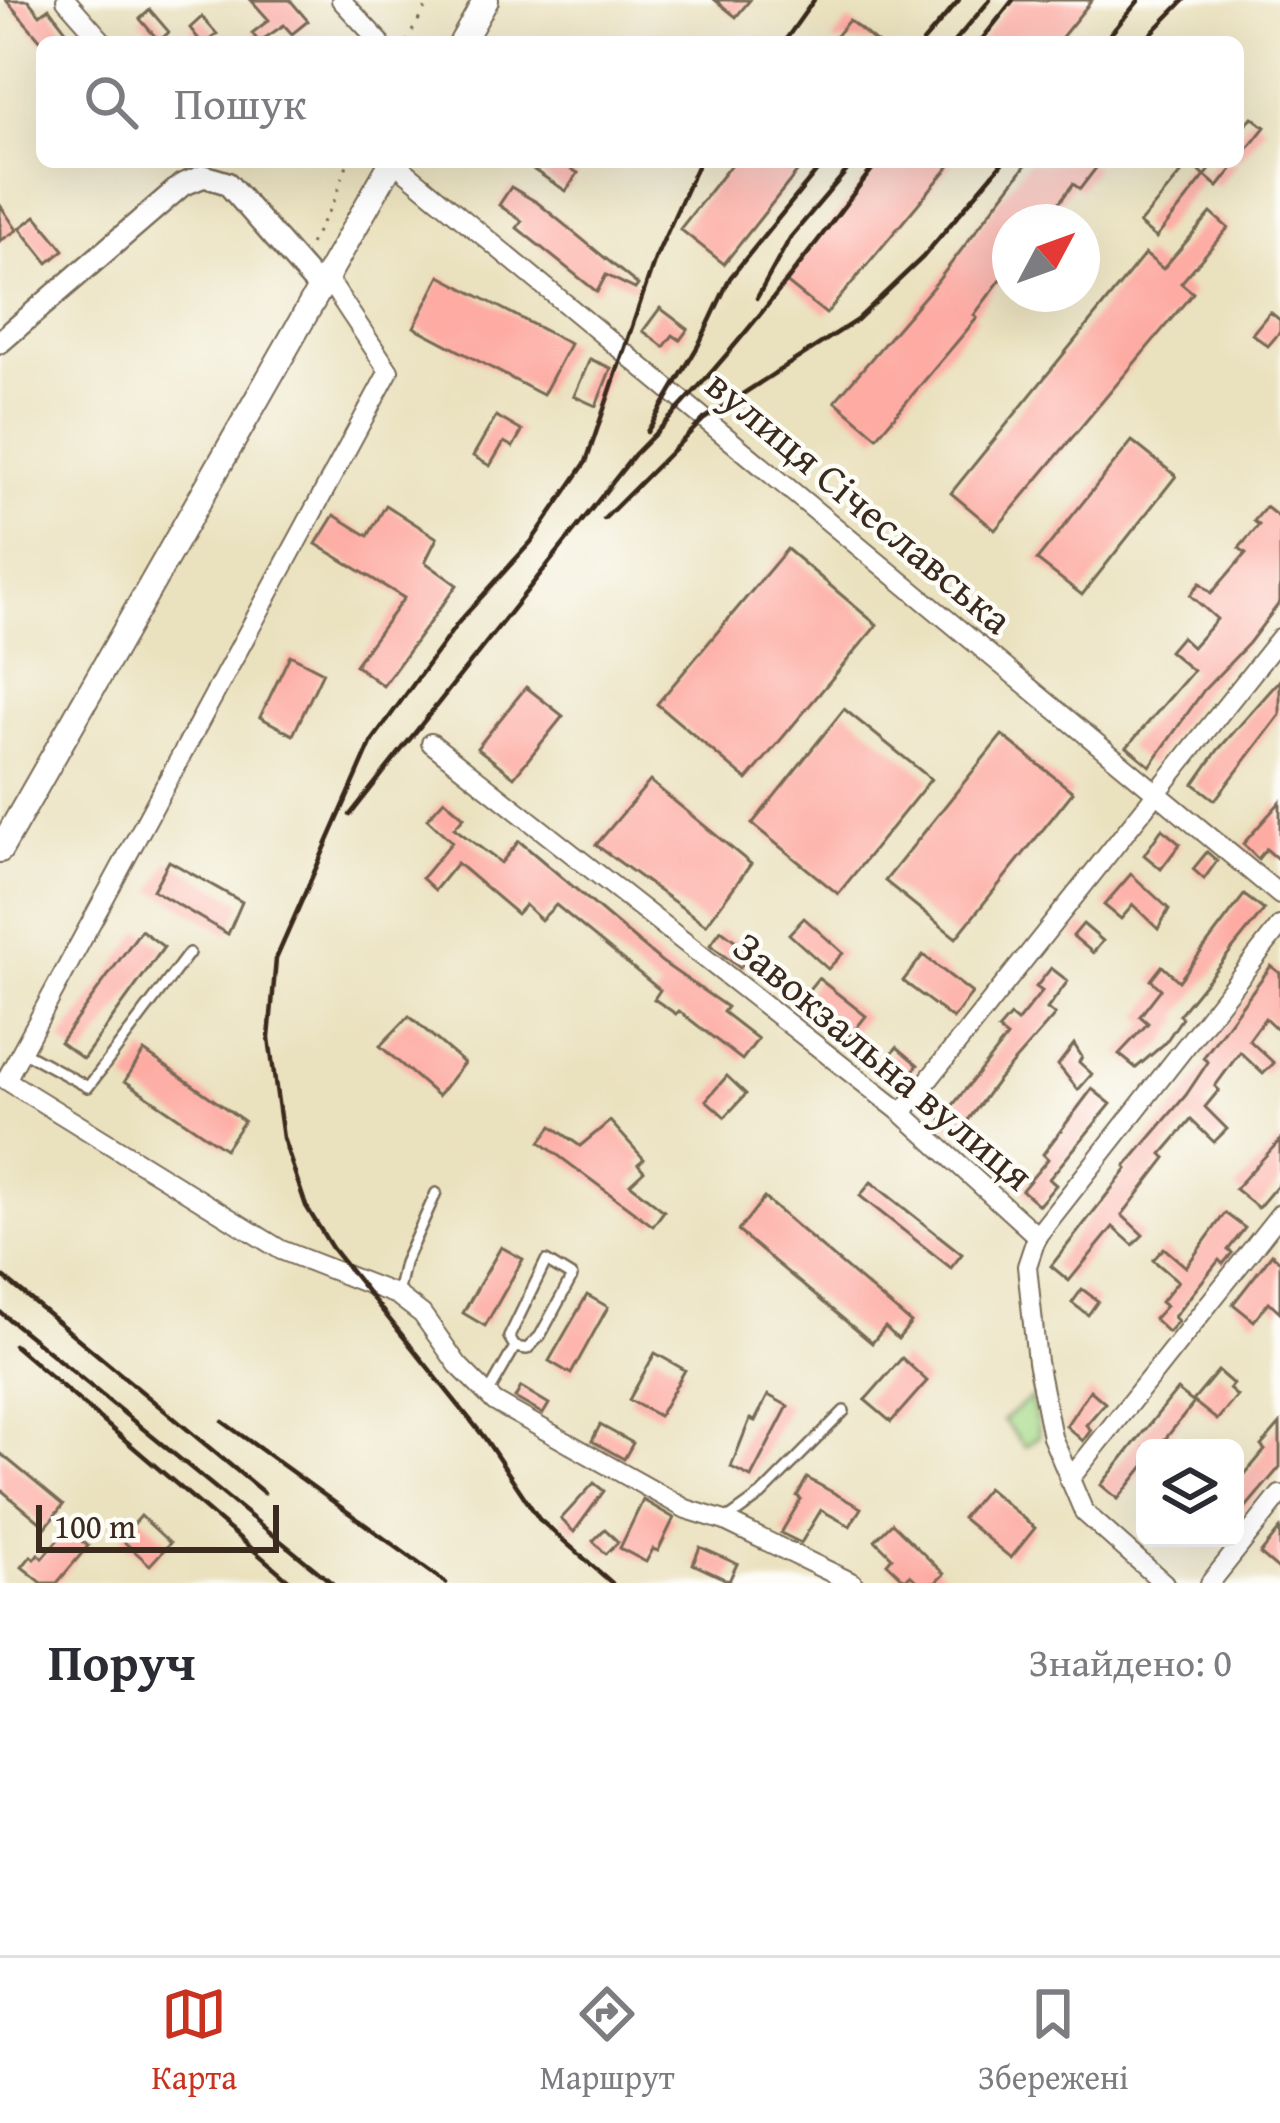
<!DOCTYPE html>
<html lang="uk">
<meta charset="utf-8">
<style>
:root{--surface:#fff;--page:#f7f7f7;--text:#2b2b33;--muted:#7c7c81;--line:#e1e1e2;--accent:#c8321e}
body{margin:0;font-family:"Gentium Book Plus",serif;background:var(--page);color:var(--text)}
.controls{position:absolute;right:36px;bottom:36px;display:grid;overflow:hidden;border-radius:18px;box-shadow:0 12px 48px #0002}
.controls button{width:108px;height:108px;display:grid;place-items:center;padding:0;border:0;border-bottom:3px solid var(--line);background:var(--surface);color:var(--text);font:60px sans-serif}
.compass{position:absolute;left:992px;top:204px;width:108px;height:108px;border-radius:50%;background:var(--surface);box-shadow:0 12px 48px #0002;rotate:49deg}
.scale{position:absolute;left:36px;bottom:30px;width:243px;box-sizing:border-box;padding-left:12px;border:6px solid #3b2a1e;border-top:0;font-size:33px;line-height:42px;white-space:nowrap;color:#3b2a1e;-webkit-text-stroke:9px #fdfcf7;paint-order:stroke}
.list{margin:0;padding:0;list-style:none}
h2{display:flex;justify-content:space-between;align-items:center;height:156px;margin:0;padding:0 48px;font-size:51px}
h2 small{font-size:39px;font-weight:400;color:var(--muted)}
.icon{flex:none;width:66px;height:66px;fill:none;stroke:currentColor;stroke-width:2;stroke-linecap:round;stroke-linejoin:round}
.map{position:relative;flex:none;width:1280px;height:1583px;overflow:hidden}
.search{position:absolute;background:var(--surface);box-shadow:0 12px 48px #0002;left:36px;right:36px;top:36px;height:132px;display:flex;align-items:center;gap:30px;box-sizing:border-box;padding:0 42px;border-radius:18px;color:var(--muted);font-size:45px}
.sheet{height:372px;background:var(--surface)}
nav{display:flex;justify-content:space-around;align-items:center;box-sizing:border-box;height:168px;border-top:3px solid var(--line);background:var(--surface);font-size:33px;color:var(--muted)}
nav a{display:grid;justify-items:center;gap:6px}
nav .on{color:var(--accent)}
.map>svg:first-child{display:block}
</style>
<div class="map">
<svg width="1280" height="1583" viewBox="0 0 1280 1583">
<rect width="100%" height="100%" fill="#fdfcf7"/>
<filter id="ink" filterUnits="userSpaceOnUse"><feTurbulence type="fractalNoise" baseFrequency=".00833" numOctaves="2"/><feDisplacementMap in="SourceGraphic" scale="24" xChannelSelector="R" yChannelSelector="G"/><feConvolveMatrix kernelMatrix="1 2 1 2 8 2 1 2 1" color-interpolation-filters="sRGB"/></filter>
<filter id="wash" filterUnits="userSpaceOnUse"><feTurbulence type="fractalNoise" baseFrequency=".004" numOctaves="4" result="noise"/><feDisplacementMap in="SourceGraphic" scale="48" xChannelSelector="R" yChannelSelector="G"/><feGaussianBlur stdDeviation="2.7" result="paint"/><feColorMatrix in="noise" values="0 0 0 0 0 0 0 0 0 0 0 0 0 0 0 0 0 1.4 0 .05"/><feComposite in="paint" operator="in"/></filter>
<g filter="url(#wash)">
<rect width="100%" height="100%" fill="#eae1be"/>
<polygon fill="#a7dc8c" stroke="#718355" stroke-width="3" points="1031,1398 1039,1436 1025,1447 1003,1420"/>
<g id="blocks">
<g fill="#fdaba3">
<polygon points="6,0 28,0 40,15 49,8 75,42 42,42"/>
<polygon points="251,0 290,0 308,21 292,34 284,25 259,42 252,33 269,20"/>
<polygon points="715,0 750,0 736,17"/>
<polygon points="1013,0 1092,0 1058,42 980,42"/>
<polygon points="150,10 169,32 159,41 140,19"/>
<polygon points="202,17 217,34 207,42 201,42 190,28"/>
<polygon points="849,20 876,42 831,42"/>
<polygon points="1252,117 1265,127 1238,161 1238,134"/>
<polygon points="540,162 573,162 569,168 578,173 566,191 534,170"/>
<polygon points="733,162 805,162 724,264 680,229"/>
<polygon points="879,162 953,162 826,314 785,281"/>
<polygon points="1028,162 1089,162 1096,168 1080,189 1073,184 1045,222 1010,222 1010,267 974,315 977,318 877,437 835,401 937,282"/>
<polygon points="1216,162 1238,162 1218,187 1205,176"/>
<polygon points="1190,163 1205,176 1156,238 1139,224"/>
<polygon points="511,187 538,203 638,285 635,289 606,275 597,292 517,228 522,221 499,205"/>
<polygon points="0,205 17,230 0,241"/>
<polygon points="1211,213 1228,228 1181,283 1193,293 995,530 951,493 1145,254 1163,269"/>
<polygon points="36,216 64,250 48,263 20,228"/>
<polygon points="440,276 570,344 543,395 414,327"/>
<polygon points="660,308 688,329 680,340 673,335 664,347 643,331"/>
<polygon points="1270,312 1280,320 1280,332 1268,346 1252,334"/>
<polygon points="590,359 611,368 596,406 574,396"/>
<polygon points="496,416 522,431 513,447 504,442 490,466 473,456"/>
<polygon points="1132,441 1176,476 1082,595 1037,560"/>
<polygon points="386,505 437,538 425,562 457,585 383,686 355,665 404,598 316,544 334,515 368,536"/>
<polygon points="1266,507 1280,518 1280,602 1249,643 1204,690 1150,766 1127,747 1193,671 1169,651 1181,637 1192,647 1217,619 1190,595 1200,583 1211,593 1216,588 1246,553 1239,548 1259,525 1254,521"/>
<polygon points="787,549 877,625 747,780 657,704"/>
<polygon points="290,655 323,672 293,735 260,717"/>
<polygon points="1280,680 1280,715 1215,800 1194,784 1218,750"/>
<polygon points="526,687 563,716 514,777 477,748"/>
<polygon points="844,709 931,779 838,894 752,824"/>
<polygon points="1002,735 1073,792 956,938 885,881"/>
<polygon points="650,781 751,864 706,925 596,845"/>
<polygon points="444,800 464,817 454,828 501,863 519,841 662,962 727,1007 723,1012 758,1039 742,1060 679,1011 676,1014 654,999 660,990 556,905 541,920 525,905 517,914 457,863 435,890 422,878 452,842 427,819"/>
<polygon points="1280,802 1280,861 1266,849 1258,859 1243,844"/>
<polygon points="1162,829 1180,844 1161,869 1144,855"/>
<polygon points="1207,852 1217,861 1204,879 1193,869"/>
<polygon points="169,861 242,902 228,934 153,890"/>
<polygon points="1131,874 1169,909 1158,929 1133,905 1121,919 1104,905"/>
<polygon points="1244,895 1264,910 1179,1015 1182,1018 1165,1043 1136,1068 1119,1054 1148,1023 1140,1016 1161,989 1151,980 1162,966 1179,981"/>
<polygon points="804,918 843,953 828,969 789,934"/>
<polygon points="1083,924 1103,941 1093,953 1073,936"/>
<polygon points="141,930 164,947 83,1059 60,1042"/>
<polygon points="721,930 752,953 740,968 710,945"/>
<polygon points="923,955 972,993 953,1019 903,981"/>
<polygon points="1271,966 1280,973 1280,1032 1265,1018 1249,1040 1274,1063 1263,1074 1240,1052 1215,1086 1219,1090 1205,1107 1227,1129 1214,1142 1191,1120 1162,1154 1166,1158 1122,1215 1143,1235 1133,1245 1113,1227 1069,1281 1051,1266 1127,1169 1125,1167 1186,1095 1208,1062 1203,1058"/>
<polygon points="1051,968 1068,981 1047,1009 1055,1015 997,1081 958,1134 941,1120 1007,1037 998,1030 1010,1016 1017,1022 1042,991 1036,987"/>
<polygon points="818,978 866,1016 850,1036 802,998"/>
<polygon points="409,1016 464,1063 438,1096 380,1046"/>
<polygon points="1074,1044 1082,1057 1079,1062 1092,1074 1078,1090 1058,1065"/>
<polygon points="897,1047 918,1065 899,1087 878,1070"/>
<polygon points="144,1051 244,1121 225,1149 125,1081"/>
<polygon points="727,1076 746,1094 725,1117 706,1100"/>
<polygon points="1092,1089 1111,1104 1049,1179 1056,1185 1039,1205 1022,1190 1048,1159 1043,1154"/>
<polygon points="610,1121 644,1159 638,1164 644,1171 630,1184 664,1211 653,1226 540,1142 552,1126 580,1146"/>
<polygon points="1280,1140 1280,1182 1258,1208 1235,1189"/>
<polygon points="871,1182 962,1254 951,1268 860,1196"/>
<polygon points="764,1198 911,1323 898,1339 885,1327 872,1343 738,1231"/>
<polygon points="1225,1213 1245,1228 1228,1250 1232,1253 1223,1264 1219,1260 1174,1317 1178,1321 1168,1332 1154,1319 1166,1306 1161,1302 1178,1281 1153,1260 1164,1248 1186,1267"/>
<polygon points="501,1247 523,1259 485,1326 463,1313"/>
<polygon points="1272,1254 1280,1261 1280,1312 1269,1302 1254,1321 1233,1304"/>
<polygon points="1082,1289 1098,1301 1088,1315 1072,1303"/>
<polygon points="587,1295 608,1307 571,1374 549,1361"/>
<polygon points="655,1353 685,1370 659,1416 629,1400"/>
<polygon points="902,1358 927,1381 891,1422 865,1400"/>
<polygon points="1218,1371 1233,1384 1229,1389 1237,1396 1217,1420 1193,1401"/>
<polygon points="521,1387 549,1404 543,1414 515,1398"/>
<polygon points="1090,1390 1105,1403 1086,1425 1091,1430 1083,1441 1066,1426"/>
<polygon points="1177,1390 1194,1403 1158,1448 1145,1448 1145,1465 1118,1499 1101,1485"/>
<polygon points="768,1395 788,1406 751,1477 731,1467 750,1419 755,1421"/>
<polygon points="1280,1424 1280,1467 1235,1520 1235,1486 1265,1450 1261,1446"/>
<polygon points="600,1425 633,1443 624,1459 592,1441"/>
<polygon points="0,1453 63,1505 46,1527 0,1489"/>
<polygon points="807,1478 861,1508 850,1526 821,1510 801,1543 781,1533 801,1499 797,1496"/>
<polygon points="594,1483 604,1491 574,1532 561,1519"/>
<polygon points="987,1488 1035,1528 1011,1558 962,1518"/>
<polygon points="643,1500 674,1518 658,1551 653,1549 646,1562 620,1548"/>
<polygon points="141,1516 170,1543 150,1565 121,1539"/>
<polygon points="892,1523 944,1574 935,1583 919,1583 910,1575 905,1580 887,1563 892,1557 875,1540"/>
<polygon points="67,1529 88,1546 57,1583 42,1583 22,1567 31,1556 34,1559 38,1554 42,1558"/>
<polygon points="605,1529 618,1542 606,1554 593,1541"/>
<polygon points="1280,1529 1280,1571 1260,1554"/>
<polygon points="700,1547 737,1564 729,1581 693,1564"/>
</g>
</g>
</g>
<g filter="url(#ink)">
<use href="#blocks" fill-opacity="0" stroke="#786a56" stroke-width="3"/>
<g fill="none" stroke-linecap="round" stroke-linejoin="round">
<g stroke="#786a56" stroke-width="14">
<g id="service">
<polyline points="22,1051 88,1087 189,953"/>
<polyline points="397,1294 404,1263 436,1193"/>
<polyline points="488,1394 515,1347 527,1349 540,1336 572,1277 546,1261 509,1337 515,1347"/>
<polyline points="725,1521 761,1495 844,1411"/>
</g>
</g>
<g stroke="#786a56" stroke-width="22">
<g id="minor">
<polyline points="66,0 103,42"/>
<polyline points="341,0 380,42"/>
<polyline points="394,162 1280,895"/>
<polyline points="327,278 389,371 6,1080 281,1250 397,1295 422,1314 458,1365 495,1402 686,1509 725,1521 853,1583"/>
<polyline points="431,743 902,1113 1037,1236 1027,1266 1037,1362 1052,1437 1084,1512 1164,1583"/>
<polyline points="902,1113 1280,638"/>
<polyline points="1037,1236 1280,926"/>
<polyline points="1069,1480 1280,1214"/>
<polyline points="1210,1583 1280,1495"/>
</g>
</g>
<g stroke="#786a56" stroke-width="26">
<polyline id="tertiary" points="0,342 182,185 204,176 227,183 321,290"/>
</g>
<g stroke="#786a56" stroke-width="28">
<g id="secondary">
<polyline points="462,42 486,0"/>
<polyline points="0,850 392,162"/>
</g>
</g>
<g stroke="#786a56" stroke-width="3" stroke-dasharray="3 9" stroke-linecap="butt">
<polyline points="406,42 430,0"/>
<polyline points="310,244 333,203 348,162"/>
</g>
<use href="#service" stroke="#fff" stroke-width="9"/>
<use href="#minor" stroke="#fff" stroke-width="18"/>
<use href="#tertiary" stroke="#fff" stroke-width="21"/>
<use href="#secondary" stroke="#fff" stroke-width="24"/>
<g stroke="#3b2a1e" stroke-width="4.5">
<polyline points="784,42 814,0"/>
<polyline points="923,42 959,0"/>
<polyline points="954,42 990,0"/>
<polyline points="980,42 1013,0"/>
<polyline points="1104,42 1139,0"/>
<polyline points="1143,42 1184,0"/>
<polyline points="757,298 790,238 854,162"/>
<polyline points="647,432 698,346 730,278 824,162"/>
<polyline points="604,519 704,419 857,320 923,257 1003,162"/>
<path d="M 350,815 L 635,454 C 725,365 802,263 877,162"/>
<polyline points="0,1274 264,1493"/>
<polyline points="0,1312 332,1583"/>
<polyline points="14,1345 292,1583"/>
<polyline points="223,1422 446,1583"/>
<polyline points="612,1583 539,1519 484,1437 332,1248 306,1206 283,1138 269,1038 276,959 372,741 458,623 531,542 586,462 655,259 699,162"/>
</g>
</g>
</g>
<g text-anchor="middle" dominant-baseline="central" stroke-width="9" stroke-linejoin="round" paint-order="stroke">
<g font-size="42" fill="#3b2a1e" stroke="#fdfcf7">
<text transform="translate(860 501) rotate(40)">вулиця Січеславська</text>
<text transform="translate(884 1060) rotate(40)">Завокзальна вулиця</text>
</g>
</g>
</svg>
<div class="controls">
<button><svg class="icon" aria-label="layers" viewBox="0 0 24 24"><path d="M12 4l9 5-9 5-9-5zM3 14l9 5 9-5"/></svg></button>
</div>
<svg class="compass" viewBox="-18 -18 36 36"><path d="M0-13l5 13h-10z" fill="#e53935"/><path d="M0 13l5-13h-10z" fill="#7c7c81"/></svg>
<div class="scale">100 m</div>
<div class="search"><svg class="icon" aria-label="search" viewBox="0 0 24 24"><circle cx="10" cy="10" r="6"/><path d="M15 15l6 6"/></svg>Пошук</div>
</div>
<section class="sheet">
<h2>Поруч<small>Знайдено: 0</small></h2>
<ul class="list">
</ul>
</section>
<nav>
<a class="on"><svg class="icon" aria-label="map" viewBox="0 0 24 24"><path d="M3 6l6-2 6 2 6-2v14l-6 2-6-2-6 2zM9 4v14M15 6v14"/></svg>Карта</a>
<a><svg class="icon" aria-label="directions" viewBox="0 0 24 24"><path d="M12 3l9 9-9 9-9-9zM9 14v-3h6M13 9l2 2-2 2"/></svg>Маршрут</a>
<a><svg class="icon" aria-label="saved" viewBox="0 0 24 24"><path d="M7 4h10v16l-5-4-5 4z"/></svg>Збережені</a>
</nav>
